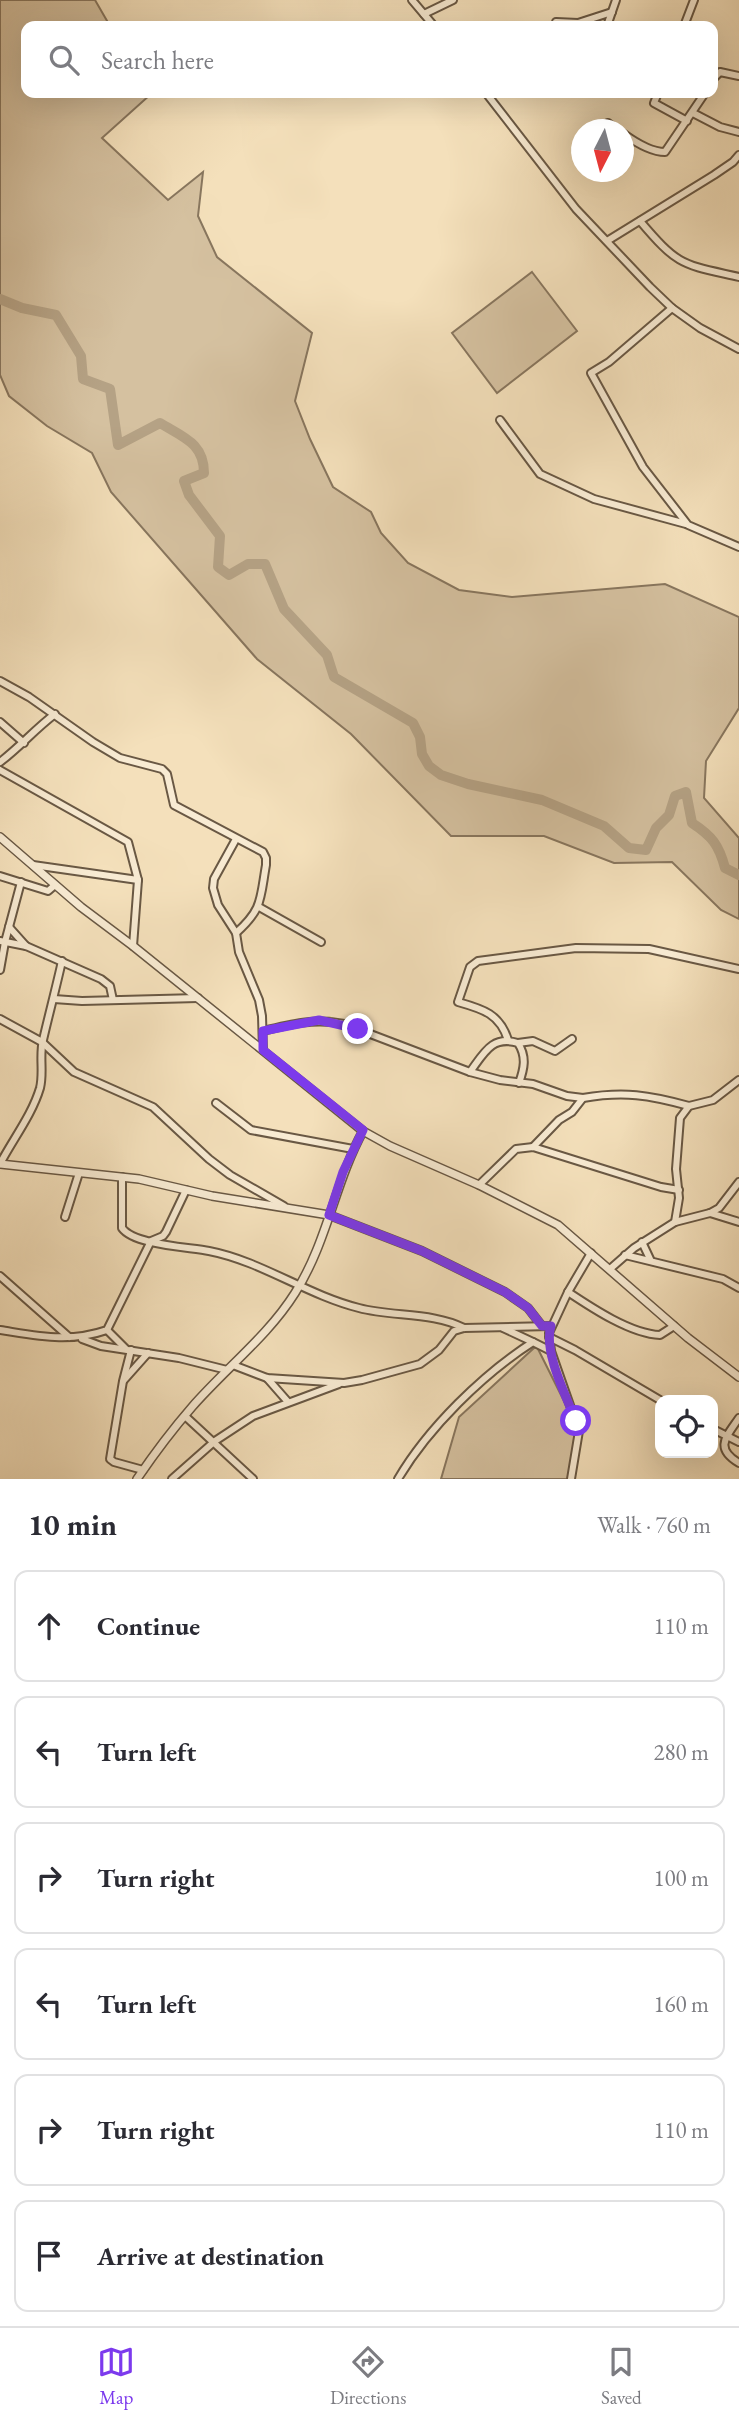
<!DOCTYPE html>
<meta charset="utf-8">
<style>
:root{--surface:#fff;--page:#f2f2f3;--text:#2b2b33;--muted:#7c7c81;--line:#e1e1e2;--accent:#7c3aed}
body{margin:0;font-family:"EB Garamond",serif;background:var(--page);color:var(--text)}
.controls{position:absolute;right:21px;bottom:21px;display:grid;overflow:hidden;border-radius:14px;box-shadow:0 7px 28px #0002}
.controls button{width:63px;height:63px;display:grid;place-items:center;padding:0;border:0;border-bottom:2px solid var(--line);background:var(--surface);color:var(--text);font:35px sans-serif}
.compass{position:absolute;left:571px;top:119px;width:63px;height:63px;border-radius:50%;background:var(--surface);box-shadow:0 7px 28px #0002;rotate:186deg}
.stop{position:absolute;width:21px;height:21px;margin:-16px;border:5px solid #7c3aed;border-radius:50%;background:#fff}
.stop.end{background:#7c3aed;border-color:#fff;box-shadow:0 2px 7px #0008}
.list{margin:0;padding:0;list-style:none}
h2{display:flex;justify-content:space-between;align-items:center;height:91px;margin:0;padding:0 28px;font-size:30px}
h2 small{font-size:23px;font-weight:400;color:var(--muted)}
.list li{display:grid;grid-template-columns:46px 1fr auto;gap:21px;align-items:center;box-sizing:border-box;height:112px;margin:0 14px 14px;padding:0 14px;border:2px solid var(--line);border-radius:14px}
.list b{display:block;font-size:26px;white-space:nowrap}
.list em{font-size:23px;font-style:normal;color:var(--muted)}
.icon{flex:none;width:38px;height:38px;fill:none;stroke:currentColor;stroke-width:2;stroke-linecap:round;stroke-linejoin:round}
.map{position:relative;flex:none;width:739px;height:1479px;overflow:hidden}
.search{position:absolute;background:var(--surface);box-shadow:0 7px 28px #0002;left:21px;right:21px;top:21px;height:77px;display:flex;align-items:center;gap:18px;box-sizing:border-box;padding:0 24px;border-radius:14px;color:var(--muted);font-size:26px}
.sheet{height:847px;background:var(--surface)}
nav{display:flex;justify-content:space-around;align-items:center;box-sizing:border-box;height:98px;border-top:2px solid var(--line);background:var(--surface);font-size:19px;color:var(--muted)}
nav a{display:grid;justify-items:center;gap:4px}
nav .on{color:var(--accent)}
.map>svg:first-child{display:block}
</style>
<div class="map">
<svg width="739" height="1479" viewBox="0 0 739 1479">
<rect width="100%" height="100%" fill="#f4e0bb"/>
<filter id="stains"><feTurbulence type="fractalNoise" baseFrequency=".00286" numOctaves="4"/><feColorMatrix values="0 0 0 0 .2 0 0 0 0 .09 0 0 0 0 .02 0 0 0 .5 -.17"/></filter>
<radialGradient id="worn" r=".72"><stop offset=".6" stop-color="#630" stop-opacity="0"/><stop offset="1" stop-color="#630" stop-opacity=".3"/></radialGradient>
<g fill="#d5c1a0" stroke="#88765e" stroke-width="2">
<polygon points="0,0 95,0 110,26 26,26 26,93 150,93 151,94 102,138 168,200 203,172 198,216 217,257 312,333 295,401 310,439 333,487 371,512 381,533 408,563 459,590 512,597 665,584 739,617 739,708 706,761 704,798 739,838 739,919 721,910 672,862 614,863 544,836 451,836 351,734 257,659 111,492 92,453 47,426 9,396 0,375"/>
<polygon points="532,272 577,331 497,393 452,333"/>
<polygon points="537,1347 579,1431 568,1479 441,1479 459,1417 534,1348"/>
</g>
<g fill="none" stroke-linecap="round" stroke-linejoin="round">
<path stroke="#b5a285" stroke-width="10" d="M 0,299 L 22,308 L 56,315 L 81,356 L 83,379 L 110,389 L 118,445 L 160,423 C 183,437 204,443 204,473 L 184,481 L 189,495 L 220,536 L 218,567 L 229,575 L 248,564 L 265,564 L 284,609 L 327,655 L 334,677 L 413,723 L 420,737 L 422,754 L 429,766 L 441,775 L 468,784 L 542,800 L 604,826 L 629,848 L 646,850 L 656,828 L 669,815 L 675,796 L 686,792 L 692,823 C 712,836 719,845 725,868 L 739,875"/>
<g stroke="#695844" stroke-width="10">
<g id="minor">
<polyline points="412,0 434,26"/>
<polyline points="424,14 453,0"/>
<polyline points="556,22 578,23 612,12"/>
<polyline points="607,26 616,0"/>
<polyline points="684,26 694,0"/>
<polyline points="713,79 720,72 739,76"/>
<polyline points="486,93 576,209 650,287 672,308 700,328 739,349"/>
<polyline points="658,93 654,103 687,121"/>
<polyline points="693,113 720,127 739,132"/>
<polyline points="608,123 617,130"/>
<path d="M 624,134 C 635,142 650,152 665,152 L 705,93"/>
<path d="M 640,221 C 679,267 682,264 739,277"/>
<polyline points="607,241 714,175 733,162 739,155"/>
<polyline points="672,308 609,362 591,373 643,467 688,525 739,547"/>
<polyline points="500,420 540,474 594,499 686,524"/>
<path d="M 0,681 L 29,697 L 93,742 L 120,758 L 162,769 L 167,774 L 174,805 L 263,852 L 266,858 L 266,865 C 260,899 263,909 236,933"/>
<polyline points="0,722 24,743"/>
<path d="M 0,762 C 20,747 35,729 55,714"/>
<polyline points="0,770 128,842 138,880 133,946"/>
<polyline points="236,839 214,879 213,888 218,905 236,933 239,952 259,1000 262,1016 263,1050"/>
<polyline points="33,865 138,880"/>
<polyline points="0,876 48,891 55,885"/>
<polyline points="259,907 321,942"/>
<polyline points="9,927 26,946"/>
<polyline points="0,941 26,946 101,979 110,986 113,1000"/>
<polyline points="0,970 5,942 21,882"/>
<polyline points="54,999 82,1001 198,998"/>
<polyline points="0,1019 42,1042 74,1072 153,1107 209,1159 230,1175 284,1206"/>
<path d="M 263,1031 C 291,1024 315,1018 344,1024 L 470,1072 L 500,1080 L 533,1084 L 567,1096 L 583,1098"/>
<path d="M 508,1040 C 500,1014 483,1009 458,1002 L 470,967 L 478,961 L 576,948 L 649,949 L 739,969"/>
<polyline points="518,1043 533,1041 555,1051 572,1039"/>
<path d="M 470,1072 C 484,1053 492,1035 518,1043 C 527,1057 524,1069 519,1083"/>
<polyline points="216,1103 251,1130 353,1149"/>
<path d="M 533,1147 L 559,1120 L 572,1112 L 583,1098 C 624,1091 649,1095 689,1106"/>
<path d="M 0,1164 C 13,1139 32,1115 40,1088 C 44,1072 39,1056 43,1040 C 49,1014 56,988 62,961"/>
<path d="M 122,1177 L 122,1228 C 134,1245 189,1247 209,1251 C 261,1261 307,1295 359,1308 C 392,1317 433,1312 464,1328"/>
<polyline points="479,1185 516,1149 533,1147 661,1187 679,1190"/>
<polyline points="710,1213 739,1222"/>
<polyline points="329,1215 422,1251 505,1292 528,1308 542,1326"/>
<polyline points="65,1217 79,1173"/>
<polyline points="675,1222 679,1198 676,1169 680,1118 689,1106 713,1100 739,1080"/>
<polyline points="642,1242 650,1259"/>
<polyline points="625,1255 723,1279 739,1288"/>
<polyline points="610,1269 634,1248 675,1222 710,1213 719,1208 739,1182"/>
<polyline points="0,1276 69,1337"/>
<path d="M 568,1292 C 592,1308 631,1334 660,1335 L 674,1326"/>
<polyline points="503,1328 533,1342"/>
<path d="M 0,1330 C 39,1336 69,1343 107,1330 L 151,1241 L 163,1236 L 166,1232 L 186,1190"/>
<polyline points="107,1330 126,1349"/>
<polyline points="549,1337 575,1350 660,1400"/>
<polyline points="82,1339 101,1346 179,1358 227,1370"/>
<polyline points="131,1350 123,1381 110,1459 114,1462 143,1470"/>
<polyline points="233,1365 267,1378 344,1383 362,1380 420,1364 439,1350 454,1331 464,1328 551,1326"/>
<polyline points="267,1378 288,1402"/>
<polyline points="124,1380 148,1353"/>
<polyline points="185,1416 253,1479"/>
<path d="M 739,1418 C 726,1437 714,1448 739,1463"/>
<polyline points="713,1429 739,1442"/>
<polyline points="172,1479 215,1441 253,1416 339,1384"/>
<path d="M 398,1479 C 428,1428 483,1374 533,1342 L 551,1351"/>
<polyline points="571,1479 579,1431 551,1351 549,1333 568,1292 591,1253"/>
</g>
</g>
<g stroke="#695844" stroke-width="10">
<g id="tertiary">
<polyline points="0,837 81,907 133,946 363,1131 390,1146 479,1185 558,1225 688,1338 739,1377"/>
<polyline points="0,1164 139,1179 212,1196 329,1215"/>
<path d="M 137,1479 C 154,1454 172,1430 192,1407 C 226,1368 268,1336 295,1293 C 327,1243 335,1182 363,1131"/>
</g>
</g>
<use href="#minor" stroke="#f8ebd3" stroke-width="6"/>
<use href="#tertiary" stroke="#f8ebd3" stroke-width="7"/>
</g>
<g fill="none" stroke-linecap="round" stroke-linejoin="round">
<path stroke="#7c3aed" stroke-width="9" d="M 358,1029 L 319,1020 L 263,1031 L 263,1050 L 363,1130 L 343,1172 L 329,1215 L 422,1251 L 505,1292 L 528,1308 L 542,1326 L 551,1326 C 543,1351 566,1396 576,1421"/>
</g>
<rect width="100%" height="100%" filter="url(#stains)"/>
<rect width="100%" height="100%" fill="url(#worn)"/>
</svg>
<div class="controls">
<button><svg class="icon" aria-label="locate" viewBox="0 0 24 24"><circle cx="12" cy="12" r="6"/><path d="M12 2v4M12 18v4M2 12h4M18 12h4"/></svg></button>
</div>
<svg class="compass" viewBox="-18 -18 36 36"><path d="M0-13l5 13h-10z" fill="#e53935"/><path d="M0 13l5-13h-10z" fill="#7c7c81"/></svg>
<div class="stop" style="left:576px;top:1421px"></div>
<div class="stop end" style="left:358px;top:1029px"></div>
<div class="search"><svg class="icon" aria-label="search" viewBox="0 0 24 24"><circle cx="10" cy="10" r="6"/><path d="M15 15l6 6"/></svg>Search here</div>
</div>
<section class="sheet">
<h2>10 min<small>Walk · 760 m</small></h2>
<ul class="list">
<li><svg class="icon" aria-label="ahead" viewBox="0 0 24 24"><path d="M12 20V5M6 11l6-6 6 6"/></svg><div><b>Continue</b></div><em>110 m</em></li>
<li><svg class="icon" aria-label="left" viewBox="0 0 24 24"><path d="M17 20v-9H6M10 6l-5 5 5 5"/></svg><div><b>Turn left</b></div><em>280 m</em></li>
<li><svg class="icon" aria-label="right" viewBox="0 0 24 24"><path d="M7 20v-9h11M14 6l5 5-5 5"/></svg><div><b>Turn right</b></div><em>100 m</em></li>
<li><svg class="icon" aria-label="left" viewBox="0 0 24 24"><path d="M17 20v-9H6M10 6l-5 5 5 5"/></svg><div><b>Turn left</b></div><em>160 m</em></li>
<li><svg class="icon" aria-label="right" viewBox="0 0 24 24"><path d="M7 20v-9h11M14 6l5 5-5 5"/></svg><div><b>Turn right</b></div><em>110 m</em></li>
<li><svg class="icon" aria-label="arrive" viewBox="0 0 24 24"><path d="M6 21V4h12l-3 4 3 4H6"/></svg><div><b>Arrive at destination</b></div></li>
</ul>
</section>
<nav>
<a class="on"><svg class="icon" aria-label="map" viewBox="0 0 24 24"><path d="M3 6l6-2 6 2 6-2v14l-6 2-6-2-6 2zM9 4v14M15 6v14"/></svg>Map</a>
<a><svg class="icon" aria-label="directions" viewBox="0 0 24 24"><path d="M12 3l9 9-9 9-9-9zM9 14v-3h6M13 9l2 2-2 2"/></svg>Directions</a>
<a><svg class="icon" aria-label="saved" viewBox="0 0 24 24"><path d="M7 4h10v16l-5-4-5 4z"/></svg>Saved</a>
</nav>
